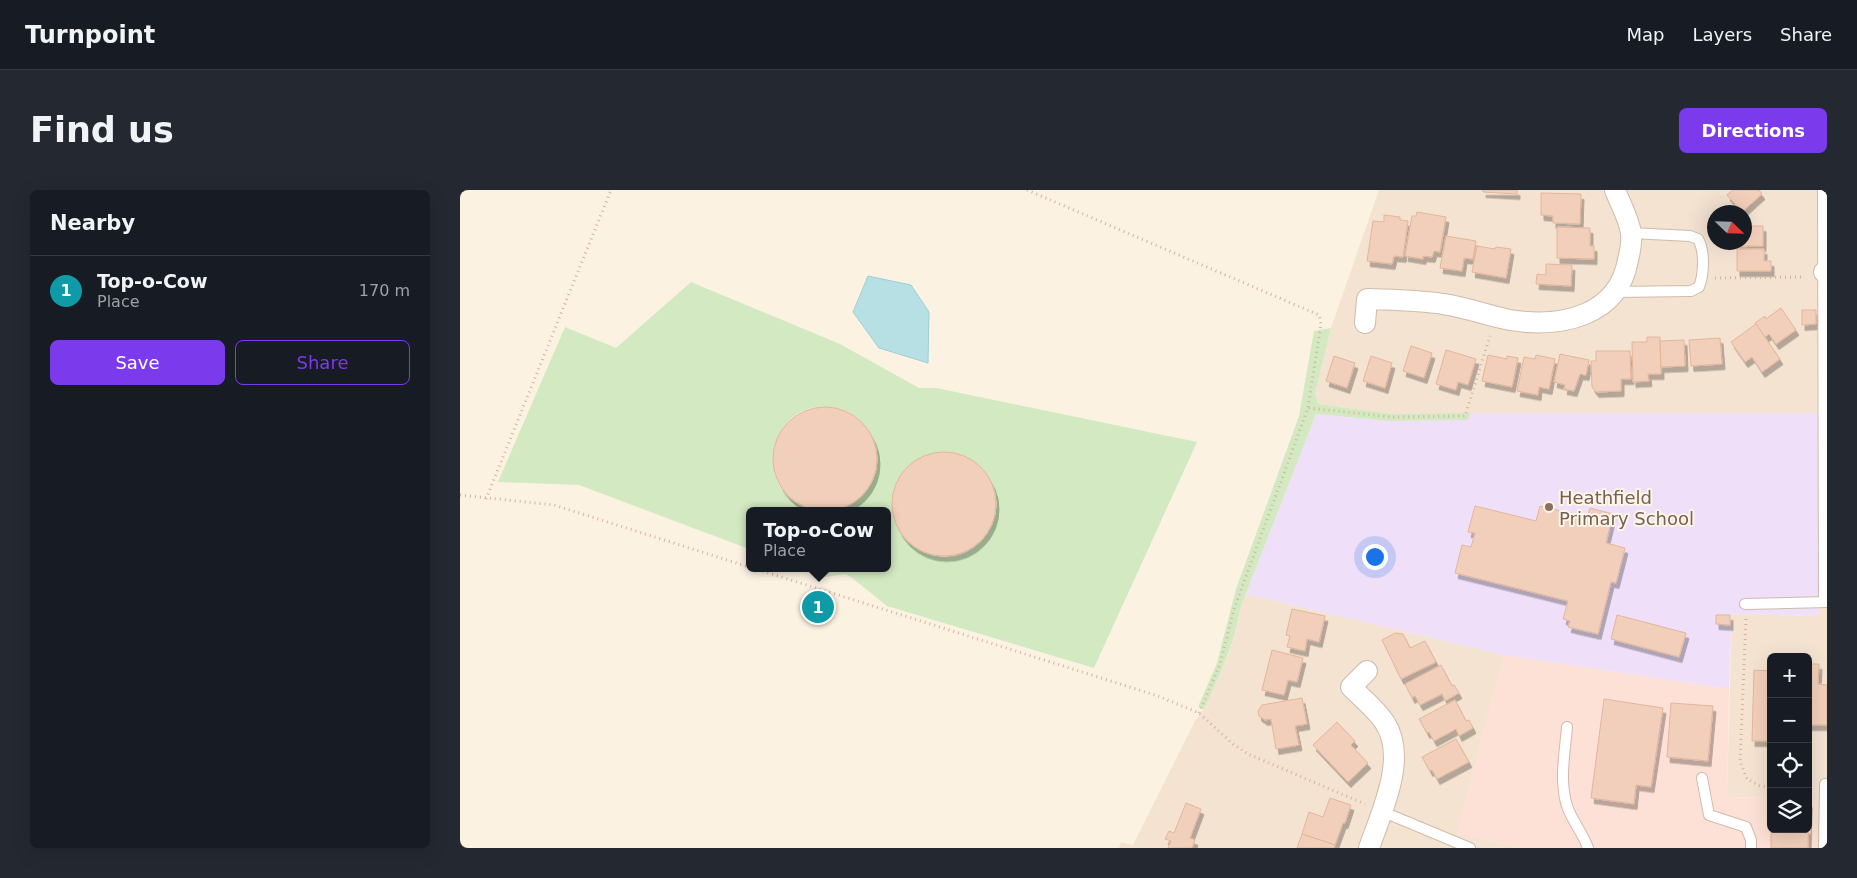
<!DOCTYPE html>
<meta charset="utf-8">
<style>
:root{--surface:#171b24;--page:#242831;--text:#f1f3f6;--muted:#9ea1a6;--line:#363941;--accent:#7c3aed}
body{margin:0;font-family:"DejaVu Sans",sans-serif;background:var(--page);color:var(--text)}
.controls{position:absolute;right:15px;bottom:15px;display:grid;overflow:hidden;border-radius:8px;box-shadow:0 5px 20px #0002}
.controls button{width:45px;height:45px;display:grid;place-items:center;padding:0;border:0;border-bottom:1px solid var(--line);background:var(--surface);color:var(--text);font:25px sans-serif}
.compass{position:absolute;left:1247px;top:15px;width:45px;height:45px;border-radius:50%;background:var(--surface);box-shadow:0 5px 20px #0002;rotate:113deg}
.you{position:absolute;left:914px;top:366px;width:18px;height:18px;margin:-12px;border:4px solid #fff;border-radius:50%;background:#1a73e8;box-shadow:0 0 0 8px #1a73e833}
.badge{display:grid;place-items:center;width:32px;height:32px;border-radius:50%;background:var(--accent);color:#fff;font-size:16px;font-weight:700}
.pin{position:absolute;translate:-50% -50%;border:2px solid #fff;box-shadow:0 1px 5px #0006}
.popup{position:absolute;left:286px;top:317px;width:145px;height:65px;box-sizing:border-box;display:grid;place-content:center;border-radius:8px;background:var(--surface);filter:drop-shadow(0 1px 4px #0005);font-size:16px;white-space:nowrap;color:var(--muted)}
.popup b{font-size:19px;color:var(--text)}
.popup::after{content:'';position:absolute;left:50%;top:100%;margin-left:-10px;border:10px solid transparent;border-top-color:var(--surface)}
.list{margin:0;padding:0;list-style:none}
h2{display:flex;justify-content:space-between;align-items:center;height:65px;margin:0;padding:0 20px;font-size:21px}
h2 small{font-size:16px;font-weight:400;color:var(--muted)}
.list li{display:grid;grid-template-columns:32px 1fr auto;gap:15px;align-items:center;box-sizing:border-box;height:70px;padding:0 20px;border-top:1px solid var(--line)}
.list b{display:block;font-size:19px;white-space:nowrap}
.list p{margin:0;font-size:16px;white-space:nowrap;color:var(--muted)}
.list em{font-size:16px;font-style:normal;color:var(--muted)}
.actions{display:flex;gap:10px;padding:15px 20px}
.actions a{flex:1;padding:11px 0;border:1px solid var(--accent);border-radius:8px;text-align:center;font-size:18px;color:var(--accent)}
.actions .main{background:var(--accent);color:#fff}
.icon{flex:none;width:28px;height:28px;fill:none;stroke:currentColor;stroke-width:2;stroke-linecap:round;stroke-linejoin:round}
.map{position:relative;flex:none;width:1367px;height:658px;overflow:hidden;border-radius:8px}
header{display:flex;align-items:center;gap:30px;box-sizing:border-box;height:70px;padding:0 25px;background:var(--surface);border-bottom:1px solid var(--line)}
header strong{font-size:24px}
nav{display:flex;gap:28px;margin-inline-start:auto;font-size:18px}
.intro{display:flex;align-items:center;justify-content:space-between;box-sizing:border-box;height:120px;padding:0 30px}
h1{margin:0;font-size:35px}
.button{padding:12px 22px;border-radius:8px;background:var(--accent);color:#fff;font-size:18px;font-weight:700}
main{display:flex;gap:30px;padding:0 30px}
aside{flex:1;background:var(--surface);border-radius:8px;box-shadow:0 5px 20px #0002}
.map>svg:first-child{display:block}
</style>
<header>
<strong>Turnpoint</strong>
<nav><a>Map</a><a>Layers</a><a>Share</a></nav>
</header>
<div class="intro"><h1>Find us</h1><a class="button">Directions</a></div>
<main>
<aside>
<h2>Nearby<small></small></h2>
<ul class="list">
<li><span class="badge" style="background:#0f9aa8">1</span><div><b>Top-o-Cow</b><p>Place</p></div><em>170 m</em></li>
</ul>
<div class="actions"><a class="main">Save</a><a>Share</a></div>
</aside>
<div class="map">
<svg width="1367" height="658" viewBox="0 0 1367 658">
<defs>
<filter id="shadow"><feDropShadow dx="3" dy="5.5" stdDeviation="0" flood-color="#0004"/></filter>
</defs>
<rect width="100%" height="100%" fill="#fcf2e2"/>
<g fill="#f4e3d1" fill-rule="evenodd">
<path d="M 919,0 L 1367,0 L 1367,658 L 1355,658 L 1355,609 L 1348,609 L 1348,467 L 1311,467 L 1311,608 L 1267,607 L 1272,424 L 1359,426 L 1358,223 L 932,224 L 858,214 L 855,204 L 871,138 ZM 1254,22 L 1284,22 L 1284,52 L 1254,52 Z"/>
<polygon points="786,404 1044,465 997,643 1061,658 659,658 661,652 673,655 735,531 744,519 769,464 777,437 780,419"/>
</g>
<polygon fill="#fde1d6" points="1044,465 1269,499 1267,607 1311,608 1311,639 1348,639 1348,609 1356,609 1355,658 1061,658 997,643"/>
<polygon fill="#efdff8" points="1010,223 1358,223 1360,426 1272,424 1269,499 1044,465 786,404 856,224 930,231 1007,230"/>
<g fill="#d2e9c1" fill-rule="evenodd">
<path d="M 231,92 L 380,154 L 459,198 L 476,198 L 737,252 L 634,478 L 427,416 L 391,387 L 385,384 L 366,387 L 342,378 L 427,378 L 427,321 L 371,321 C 402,314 425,287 415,254 C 409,237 397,223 379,219 C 307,199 285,312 360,321 L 289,321 L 289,359 L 119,295 L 38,292 L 105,137 L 156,158 ZM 490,262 C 578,287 525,392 464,362 C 454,357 444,351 439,340 C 424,308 437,275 471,264 C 477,262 484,262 490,262 Z"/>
<path d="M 871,138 L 855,204 L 858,214 L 932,224 L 1010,223 L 1008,230 L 930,231 L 856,224 L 780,419 C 775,455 759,486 744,519 L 738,517 L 757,473 L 776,399 L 839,226 L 854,141 Z"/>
</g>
<polygon fill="#b7e0e5" stroke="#9dcfd7" points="408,86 451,95 469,122 468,173 419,158 393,122"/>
<g fill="#f2cfba" stroke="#e4b59a" filter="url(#shadow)">
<polygon points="1023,0 1057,0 1057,4 1023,2"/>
<polygon points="1273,0 1299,0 1302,4 1282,22 1267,5"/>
<polygon points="1081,3 1121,4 1120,34 1093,33 1093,26 1081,25"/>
<polygon points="957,22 986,27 980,62 974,61 972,67 963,66 963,69 945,66 952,26 956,26"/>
<polygon points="924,25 940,27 940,30 948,31 943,67 934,66 932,74 907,71 913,31 924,32"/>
<polygon points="1284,36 1303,36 1303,56 1277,56 1277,52 1284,52"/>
<polygon points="1097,37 1130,38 1130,56 1134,56 1134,69 1097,68"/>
<polygon points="986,46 1016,51 1013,69 1004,68 1002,81 980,78"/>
<polygon points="1017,56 1035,59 1036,57 1051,59 1046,88 1012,82"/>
<polygon points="1277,59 1304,59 1304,71 1311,71 1311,81 1277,81"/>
<polygon points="1086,74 1112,75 1111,96 1076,94 1077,84 1086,85"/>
<polygon points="1321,118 1336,140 1316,154 1309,144 1305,147 1295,133 1305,126 1306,129"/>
<polygon points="1342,120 1356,120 1356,134 1342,135"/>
<polygon points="1296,134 1320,169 1302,182 1292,167 1285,172 1271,152"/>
<polygon points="1187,147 1200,147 1201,184 1188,184 1189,191 1173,192 1172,152 1187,152"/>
<polygon points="1260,148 1262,174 1231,176 1229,150"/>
<polygon points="1224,150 1225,176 1201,177 1200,151"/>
<polygon points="951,156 972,163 964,188 943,181"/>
<polygon points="986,160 1016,169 1008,195 998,192 996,200 976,194"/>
<polygon points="1136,161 1170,161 1171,189 1161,189 1161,201 1136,202 1132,197 1131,171 1136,171"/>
<polygon points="1100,164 1129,170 1126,185 1120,184 1114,201 1104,199 1105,195 1094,192"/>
<polygon points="1028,165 1047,169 1047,166 1058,168 1052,197 1022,191"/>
<polygon points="1076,165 1095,169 1089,199 1079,197 1078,205 1057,201 1064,167 1075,169"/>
<polygon points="874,166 895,173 887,198 866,191"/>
<polygon points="911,166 932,173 925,198 903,191"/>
<circle cx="365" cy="269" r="52"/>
<circle cx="484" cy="314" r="52"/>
<polygon points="1015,316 1076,331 1080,316 1127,327 1130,318 1153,324 1146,353 1165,358 1156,393 1151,392 1138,444 1108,437 1110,431 1103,429 1108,411 995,383 1002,355 1011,357 1015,343 1008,342"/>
<polygon points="832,419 865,426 859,452 847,449 845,461 827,457 830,446 826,445"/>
<polygon points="1157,425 1226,443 1219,467 1151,449"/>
<polygon points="1256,425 1270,425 1270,435 1256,434"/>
<polygon points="935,443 943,444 950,458 965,451 976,472 941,489 922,450"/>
<polygon points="812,460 843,468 837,492 828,490 824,505 802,500"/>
<polygon points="1348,474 1359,474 1358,494 1367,495 1367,535 1348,535"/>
<polygon points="981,475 992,496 994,495 999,503 985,511 982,504 960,515 955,506 952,508 945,494"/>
<polygon points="1294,480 1311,481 1311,551 1292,551"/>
<polygon points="842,508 847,534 835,536 839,555 816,559 811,529 805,530 799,526 798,521 802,515"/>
<polygon points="1144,509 1203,518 1191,597 1176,595 1174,614 1131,608"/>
<polygon points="995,510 1006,531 1009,530 1013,538 999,546 996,539 974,551 969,542 967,543 959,529"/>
<polygon points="1211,513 1253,516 1248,571 1207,567"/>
<polygon points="877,532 895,551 891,555 908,573 888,592 853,555"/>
<polygon points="996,549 1009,572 977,589 972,580 970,581 962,567"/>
<polygon points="870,608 891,615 885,633 883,633 875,655 842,644 849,622 863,627"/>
<polygon points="1349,612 1348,658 1311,658 1311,639 1348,639"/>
<polygon points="726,613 741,619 730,648 735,650 732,658 708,658 711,651 705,649 709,641 714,643"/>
<polygon points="842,644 875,655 874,658 837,658"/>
</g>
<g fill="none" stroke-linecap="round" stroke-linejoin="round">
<g stroke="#cfbbac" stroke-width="12">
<g id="service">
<polyline points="1363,0 1364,412"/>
<path d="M 1156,102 L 1231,101 L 1239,97 C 1244,84 1245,61 1238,49 L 1230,46 L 1171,43"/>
<polyline points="1285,414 1367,412"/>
<path d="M 1107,537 C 1105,562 1099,591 1107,616 C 1112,631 1123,643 1128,658"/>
<polyline points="1242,588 1249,625 1286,637 1291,650 1291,658"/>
<polyline points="921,621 1010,658"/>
<polyline points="1364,658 1365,594"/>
</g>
</g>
<g stroke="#cfbbac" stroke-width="22">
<g id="minor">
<polyline points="1364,82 1367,82"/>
<path d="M 905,133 L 907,109 C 932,110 958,110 983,114 C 1006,117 1028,126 1050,130 C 1100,138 1158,127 1168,70 C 1170,62 1172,51 1171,43 C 1169,29 1160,13 1155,0"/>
<path d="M 907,481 L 891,497 C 903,509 917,520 925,533 C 948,568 921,623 909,658"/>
</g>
</g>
<g stroke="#d6b29d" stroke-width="3" stroke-dasharray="1 4" stroke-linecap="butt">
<polyline points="567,0 859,125 861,134 848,218"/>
<polyline points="1255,88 1344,87"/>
<polyline points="0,305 94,315 289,377"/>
<polyline points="26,309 151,0"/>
<polyline points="293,378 698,506 739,523 773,554 788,564 905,614"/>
<polyline points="1286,429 1280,571 1287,589 1300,596 1311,597"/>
<polyline points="739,523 760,474 774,419 848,218 932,227 1005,226 1030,146"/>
</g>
<use href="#service" stroke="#fff" stroke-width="10"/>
<use href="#minor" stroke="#fff" stroke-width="20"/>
</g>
<circle fill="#8d6e63" stroke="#fff6e8" stroke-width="2" cx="1089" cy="317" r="5"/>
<g text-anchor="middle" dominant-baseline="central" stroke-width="4" stroke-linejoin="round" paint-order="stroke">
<g font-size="18" fill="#785e54" stroke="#fff6e8" text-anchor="start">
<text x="1099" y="307">Heathfield<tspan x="1099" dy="21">Primary School</tspan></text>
</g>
</g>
</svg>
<div class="controls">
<button>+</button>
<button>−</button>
<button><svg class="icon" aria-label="locate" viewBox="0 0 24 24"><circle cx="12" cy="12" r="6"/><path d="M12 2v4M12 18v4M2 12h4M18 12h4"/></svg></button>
<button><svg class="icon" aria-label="layers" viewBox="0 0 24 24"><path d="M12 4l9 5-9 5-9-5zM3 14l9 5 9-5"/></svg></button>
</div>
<svg class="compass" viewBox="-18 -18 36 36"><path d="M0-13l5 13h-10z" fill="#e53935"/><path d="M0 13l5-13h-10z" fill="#9ea1a6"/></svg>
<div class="you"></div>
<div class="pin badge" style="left:358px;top:417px;background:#0f9aa8">1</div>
<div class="popup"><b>Top-o-Cow</b>Place</div>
</div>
</main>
